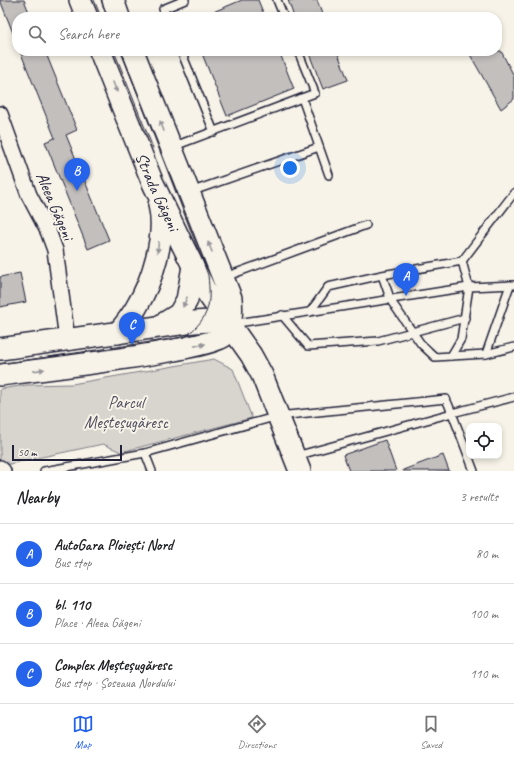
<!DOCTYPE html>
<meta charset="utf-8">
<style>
:root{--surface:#fff;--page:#f2f2f2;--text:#202124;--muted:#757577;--line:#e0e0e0;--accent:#2563eb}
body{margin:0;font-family:Caveat,sans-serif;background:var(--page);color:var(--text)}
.controls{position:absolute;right:12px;bottom:12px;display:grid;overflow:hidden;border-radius:8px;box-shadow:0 2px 6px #0003}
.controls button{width:36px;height:36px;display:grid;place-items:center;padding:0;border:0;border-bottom:1px solid var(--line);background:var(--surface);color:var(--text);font:20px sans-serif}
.scale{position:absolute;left:12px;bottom:10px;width:110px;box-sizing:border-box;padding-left:4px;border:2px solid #22223b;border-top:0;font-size:11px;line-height:14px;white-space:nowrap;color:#22223b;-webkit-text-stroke:3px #f7f3e8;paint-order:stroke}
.you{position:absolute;left:290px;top:168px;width:14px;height:14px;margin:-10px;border:3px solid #fff;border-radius:50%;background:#1a73e8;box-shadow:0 0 0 6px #1a73e833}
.badge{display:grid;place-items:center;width:26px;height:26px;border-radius:50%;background:var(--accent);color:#fff;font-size:13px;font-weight:700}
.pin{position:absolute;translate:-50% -33px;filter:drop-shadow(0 1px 2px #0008)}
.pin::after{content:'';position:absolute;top:21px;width:14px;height:12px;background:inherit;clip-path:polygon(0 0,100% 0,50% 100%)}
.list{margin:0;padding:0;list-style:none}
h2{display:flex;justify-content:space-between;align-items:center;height:52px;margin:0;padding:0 16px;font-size:17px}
h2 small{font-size:13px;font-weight:400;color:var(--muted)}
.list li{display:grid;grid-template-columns:26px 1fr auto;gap:12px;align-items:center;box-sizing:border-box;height:60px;padding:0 16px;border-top:1px solid var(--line)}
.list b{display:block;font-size:15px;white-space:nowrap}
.list p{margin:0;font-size:13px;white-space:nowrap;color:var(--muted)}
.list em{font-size:13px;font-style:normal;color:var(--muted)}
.icon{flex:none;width:22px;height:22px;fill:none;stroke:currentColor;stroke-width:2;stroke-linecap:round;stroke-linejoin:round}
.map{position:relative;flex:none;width:514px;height:471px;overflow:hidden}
.search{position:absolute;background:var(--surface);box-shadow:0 2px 6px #0003;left:12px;right:12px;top:12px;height:44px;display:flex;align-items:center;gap:10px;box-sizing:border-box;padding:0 14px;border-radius:16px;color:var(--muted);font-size:15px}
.sheet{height:232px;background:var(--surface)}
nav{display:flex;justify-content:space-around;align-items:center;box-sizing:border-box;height:56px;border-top:1px solid var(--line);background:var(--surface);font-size:11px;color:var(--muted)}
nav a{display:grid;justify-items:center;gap:2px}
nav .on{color:var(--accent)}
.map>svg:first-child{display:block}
</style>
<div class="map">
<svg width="514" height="471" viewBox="0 0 514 471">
<rect width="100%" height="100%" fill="#f7f3e8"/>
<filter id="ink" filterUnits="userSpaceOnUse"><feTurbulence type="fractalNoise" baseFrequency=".025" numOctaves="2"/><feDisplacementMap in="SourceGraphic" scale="8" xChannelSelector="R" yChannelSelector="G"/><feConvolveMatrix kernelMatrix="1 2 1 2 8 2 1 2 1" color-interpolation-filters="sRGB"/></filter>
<g filter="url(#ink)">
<polygon fill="#d8d5cf" stroke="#7d7c85" points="214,359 233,369 252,418 121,452 103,444 0,466 0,389 27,385 72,384"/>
<g fill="#c2bfbd" stroke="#22223b">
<polygon points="0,0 24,0 31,17 17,17 17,43"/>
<polygon points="242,0 258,0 265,17 201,17"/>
<polygon points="288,0 317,0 323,17 294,17"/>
<polygon points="20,51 45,51 77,130 66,135 109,240 88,249 45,142 55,138"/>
<polygon points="201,51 279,51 294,89 227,116"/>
<polygon points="308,51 337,51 348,80 323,89"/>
<polygon points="468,51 501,51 514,76 514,99 501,109"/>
<polygon points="20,273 26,302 0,307 0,277"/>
<polygon points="385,440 396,471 349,471 343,455"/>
<polygon points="443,455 449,471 403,471 403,470"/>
</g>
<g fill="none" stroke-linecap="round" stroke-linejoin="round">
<g stroke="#22223b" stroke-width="10">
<g id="lane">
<polyline points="277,0 284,17"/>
<polyline points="167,17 163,9 185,0"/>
<polyline points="181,51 214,132"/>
<polyline points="302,98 329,175"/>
<polyline points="172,147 315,93 298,51"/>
<polyline points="190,192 319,147"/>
<polyline points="462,261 514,193"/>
<polyline points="225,277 366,225"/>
<polyline points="310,312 328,287 382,275 462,261 469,287 461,339 451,356 435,357 421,344 391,301 382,275"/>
<polyline points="282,315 308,346 378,341 465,318"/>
<polyline points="231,324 469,287 514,285"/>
<polyline points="486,354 510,285"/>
<polyline points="451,356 486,354 514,347"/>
<polyline points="145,453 152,471"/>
<polyline points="296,456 452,413 474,471"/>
<polyline points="44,471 145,453 278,416 446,399 452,413 514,397"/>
</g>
</g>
<g stroke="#22223b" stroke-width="18">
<g id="street">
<polyline points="0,114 29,195 48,231 55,250 67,339"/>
<polyline points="0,468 3,471"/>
</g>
</g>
<g stroke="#22223b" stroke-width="24">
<g id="secondary">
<polyline points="80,0 87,17"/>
<polyline points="113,0 119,17"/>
<path id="s1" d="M 100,51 L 152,181 L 182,244 L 205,290 L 251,355 L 262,375 L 300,471"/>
<polyline points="160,326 179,314 187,300 193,266"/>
<path d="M 118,333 C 124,325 131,317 136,308 C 152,282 167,235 159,205"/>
<polyline points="0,349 194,322 210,321 229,324"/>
<path d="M 0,375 C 32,371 210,350 224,336 C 232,328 232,309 231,298 L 133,51"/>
</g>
</g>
<use href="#lane" stroke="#f7f3e8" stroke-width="7"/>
<use href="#street" stroke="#f7f3e8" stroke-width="15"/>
<use href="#secondary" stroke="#f7f3e8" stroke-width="21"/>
<g stroke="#22223b" stroke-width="1">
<polyline points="94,0 101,17"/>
<polyline points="101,0 108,17"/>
<polyline points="114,51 153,148"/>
<path d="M 0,364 L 185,337 C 210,317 211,305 208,275 L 121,51"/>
</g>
</g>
<defs><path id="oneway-solid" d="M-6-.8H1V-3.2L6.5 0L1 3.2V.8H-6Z"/></defs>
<g fill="#97959a">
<use href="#oneway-solid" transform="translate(115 87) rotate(68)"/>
<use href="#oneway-solid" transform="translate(162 126) rotate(-111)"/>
<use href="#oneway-solid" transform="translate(158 247) rotate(98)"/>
<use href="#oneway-solid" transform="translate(210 247) rotate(-112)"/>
<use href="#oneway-solid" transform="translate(185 302) rotate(113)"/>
<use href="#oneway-solid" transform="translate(200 345) rotate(-11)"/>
<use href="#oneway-solid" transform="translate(39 370) rotate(-9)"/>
</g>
</g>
<g text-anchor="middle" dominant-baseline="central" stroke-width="4" stroke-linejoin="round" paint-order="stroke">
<g font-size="17" fill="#22223b" stroke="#f7f3e8">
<text stroke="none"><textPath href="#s1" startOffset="152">Strada Găgeni</textPath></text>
<text transform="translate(55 206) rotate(67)">Aleea Găgeni</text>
</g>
<g font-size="17" fill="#504f60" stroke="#f7f3e8">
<text x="126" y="402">Parcul<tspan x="126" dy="20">Meșteșugăresc</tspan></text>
</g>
</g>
</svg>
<div class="controls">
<button><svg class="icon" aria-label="locate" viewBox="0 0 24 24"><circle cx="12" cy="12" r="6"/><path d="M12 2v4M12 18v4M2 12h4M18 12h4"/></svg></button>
</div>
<div class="scale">50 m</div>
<div class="you"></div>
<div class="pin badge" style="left:406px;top:296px">A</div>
<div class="pin badge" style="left:77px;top:191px">B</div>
<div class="pin badge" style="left:132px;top:345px">C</div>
<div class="search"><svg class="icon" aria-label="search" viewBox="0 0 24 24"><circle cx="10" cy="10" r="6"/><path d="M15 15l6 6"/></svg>Search here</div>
</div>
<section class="sheet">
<h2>Nearby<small>3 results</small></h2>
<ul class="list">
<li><span class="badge">A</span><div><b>AutoGara Ploiești Nord</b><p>Bus stop</p></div><em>80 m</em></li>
<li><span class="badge">B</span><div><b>bl. 110</b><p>Place · Aleea Găgeni</p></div><em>100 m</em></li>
<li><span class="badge">C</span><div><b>Complex Meșteșugăresc</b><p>Bus stop · Șoseaua Nordului</p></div><em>110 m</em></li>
</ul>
</section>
<nav>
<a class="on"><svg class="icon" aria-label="map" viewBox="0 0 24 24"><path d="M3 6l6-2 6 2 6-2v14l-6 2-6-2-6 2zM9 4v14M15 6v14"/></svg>Map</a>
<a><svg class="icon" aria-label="directions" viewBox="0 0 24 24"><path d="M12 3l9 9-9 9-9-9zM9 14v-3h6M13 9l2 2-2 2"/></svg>Directions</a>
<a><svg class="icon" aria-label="saved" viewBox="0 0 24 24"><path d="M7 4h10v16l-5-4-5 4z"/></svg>Saved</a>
</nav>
